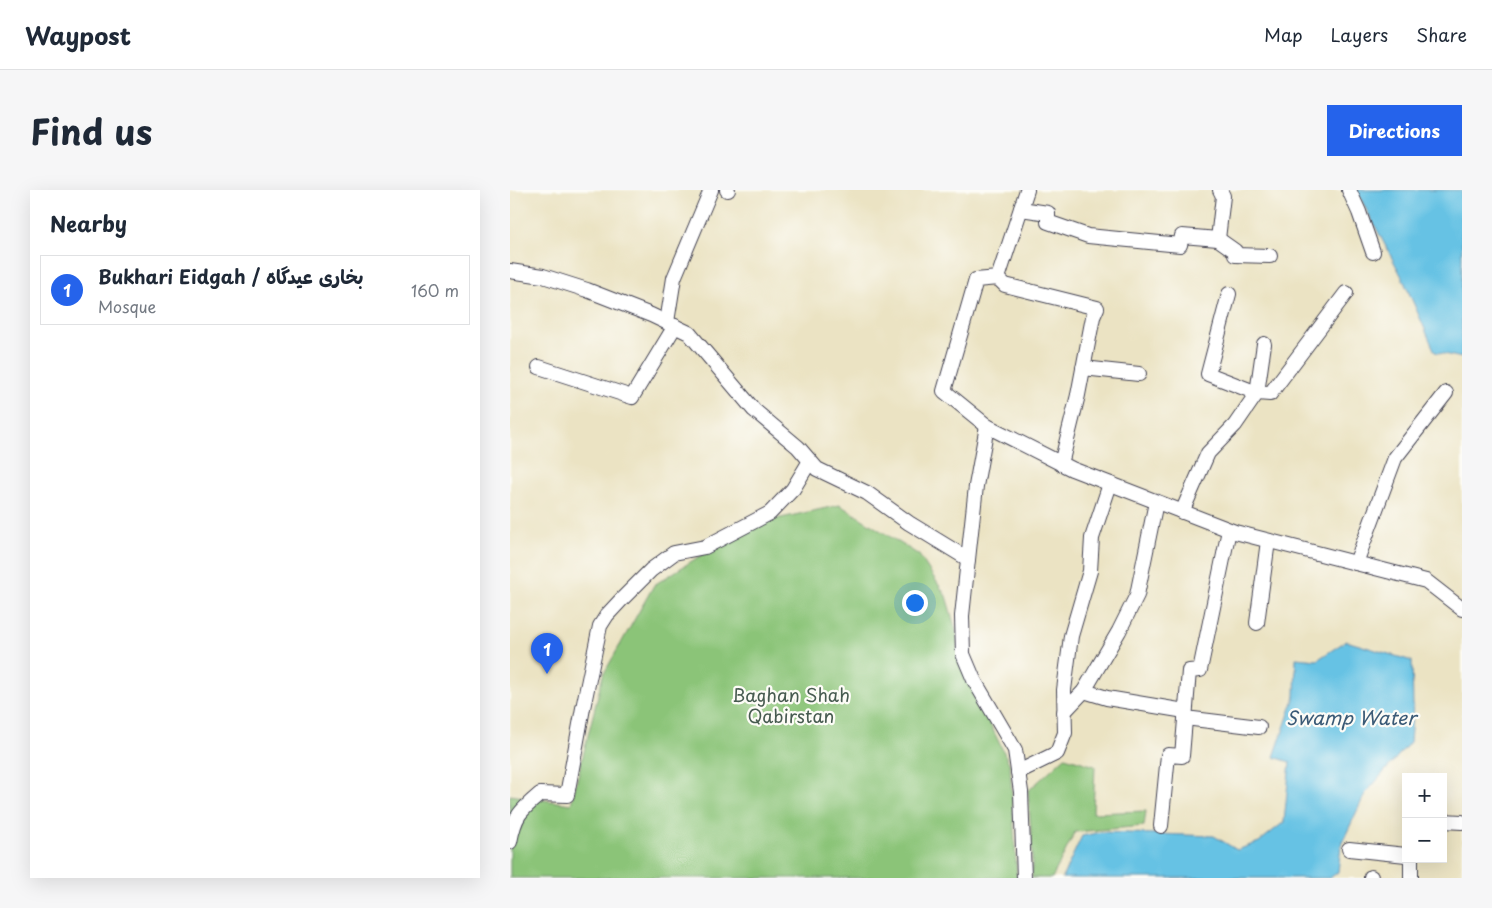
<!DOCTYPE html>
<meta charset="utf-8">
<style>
:root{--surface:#fff;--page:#f6f6f7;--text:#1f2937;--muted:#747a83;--line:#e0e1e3;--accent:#2563eb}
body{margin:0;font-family:"Playpen Sans","Playpen Sans Arabic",sans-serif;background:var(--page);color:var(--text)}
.controls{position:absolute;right:15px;bottom:15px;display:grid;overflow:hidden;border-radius:0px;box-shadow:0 5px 20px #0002}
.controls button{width:45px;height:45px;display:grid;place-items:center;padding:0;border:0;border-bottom:1px solid var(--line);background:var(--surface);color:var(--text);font:25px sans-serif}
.you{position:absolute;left:404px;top:412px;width:18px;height:18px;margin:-12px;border:4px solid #fff;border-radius:50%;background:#1a73e8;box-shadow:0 0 0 8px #1a73e833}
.badge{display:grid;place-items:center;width:32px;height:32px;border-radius:50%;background:var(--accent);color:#fff;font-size:16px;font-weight:700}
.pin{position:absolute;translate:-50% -41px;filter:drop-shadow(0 1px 2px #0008)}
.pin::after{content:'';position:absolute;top:26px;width:18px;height:15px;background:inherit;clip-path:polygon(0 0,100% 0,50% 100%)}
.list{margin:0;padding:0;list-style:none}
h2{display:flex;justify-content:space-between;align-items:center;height:65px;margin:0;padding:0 20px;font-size:21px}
h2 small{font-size:16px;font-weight:400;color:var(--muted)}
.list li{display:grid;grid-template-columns:32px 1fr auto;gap:15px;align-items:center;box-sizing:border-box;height:70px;margin:0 10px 10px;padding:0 10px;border:1px solid var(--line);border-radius:0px}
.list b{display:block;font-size:19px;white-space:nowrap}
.list p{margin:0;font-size:16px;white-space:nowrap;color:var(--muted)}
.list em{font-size:16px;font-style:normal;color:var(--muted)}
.map{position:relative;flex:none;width:952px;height:688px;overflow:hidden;border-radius:0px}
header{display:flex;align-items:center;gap:30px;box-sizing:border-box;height:70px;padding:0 25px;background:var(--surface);border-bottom:1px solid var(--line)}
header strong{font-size:24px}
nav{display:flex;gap:28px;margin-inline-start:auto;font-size:18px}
.intro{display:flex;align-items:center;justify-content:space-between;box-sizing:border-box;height:120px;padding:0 30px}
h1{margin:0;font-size:35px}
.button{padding:12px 22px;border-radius:0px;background:var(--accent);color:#fff;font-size:18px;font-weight:700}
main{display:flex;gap:30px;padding:0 30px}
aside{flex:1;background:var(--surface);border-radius:0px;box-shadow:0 5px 20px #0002}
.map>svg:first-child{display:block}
</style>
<header>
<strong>Waypost</strong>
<nav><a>Map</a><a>Layers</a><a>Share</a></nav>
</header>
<div class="intro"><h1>Find us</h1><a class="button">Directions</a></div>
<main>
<aside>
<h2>Nearby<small></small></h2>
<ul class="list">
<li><span class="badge">1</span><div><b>Bukhari Eidgah / بخاری عیدگاہ</b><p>Mosque</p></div><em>160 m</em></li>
</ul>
</aside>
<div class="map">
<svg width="952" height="688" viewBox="0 0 952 688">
<rect width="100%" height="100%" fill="#fdfcf7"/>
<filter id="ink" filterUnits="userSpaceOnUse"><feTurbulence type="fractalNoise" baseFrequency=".02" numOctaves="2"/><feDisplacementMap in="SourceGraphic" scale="10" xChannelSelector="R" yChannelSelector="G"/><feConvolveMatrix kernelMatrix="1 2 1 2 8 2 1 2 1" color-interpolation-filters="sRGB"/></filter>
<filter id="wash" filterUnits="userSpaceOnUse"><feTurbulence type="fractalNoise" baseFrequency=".0096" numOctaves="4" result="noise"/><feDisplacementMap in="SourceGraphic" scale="20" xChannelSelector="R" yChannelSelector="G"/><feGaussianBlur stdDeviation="1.12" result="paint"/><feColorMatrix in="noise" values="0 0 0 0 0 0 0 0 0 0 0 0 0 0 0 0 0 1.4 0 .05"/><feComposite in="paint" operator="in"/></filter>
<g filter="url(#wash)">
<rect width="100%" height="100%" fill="#ebe3c3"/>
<g fill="#8bc478" stroke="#56735a">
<polygon points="330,315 409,365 436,406 447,444 448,468 500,575 507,688 0,688 0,605 61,614 93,485 144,395 239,335"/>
<polygon points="555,567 585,576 583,623 636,621 634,636 565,642 542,688 522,688 522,655 518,601"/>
</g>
<g fill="#66c2e4" stroke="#447290">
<polygon points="846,0 952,0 952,168 925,162 892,87"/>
<polygon points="836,451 902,471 903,515 900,552 855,604 831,655 828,682 820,688 552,688 572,646 591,642 704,646 727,660 749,652 774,632 780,572 764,567 785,506 786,468 807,470"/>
</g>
</g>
<g filter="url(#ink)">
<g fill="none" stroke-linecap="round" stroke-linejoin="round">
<g stroke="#403f4f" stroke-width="16">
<g id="minor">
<polyline points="217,0 218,0"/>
<polyline points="839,0 849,22 863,62"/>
<polyline points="511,19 538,23 538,32 578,46 670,55 672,46 708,49 725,61 725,65 760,66"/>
<polyline points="708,49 713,6 710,0"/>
<polyline points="0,81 33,86 77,100 141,125 179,143 244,220 288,257 307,279 357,303 399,333 458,369"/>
<polyline points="488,88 517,0"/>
<polyline points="719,104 698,184 747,203 760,204 836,103"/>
<polyline points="157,132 164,88 201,0"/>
<polyline points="29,177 122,207 165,136"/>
<polyline points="573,178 629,184"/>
<polyline points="477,236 466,296 457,379 452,426 453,464 464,490 505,560 511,602 514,688"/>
<polyline points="551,274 568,205 583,127 587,118 495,95 488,88 466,90 434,201 477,236 562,279 725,342 916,391 952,419"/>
<polyline points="672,322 698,263 725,235 747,203 754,154"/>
<polyline points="846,373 885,268 936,203"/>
<polyline points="747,433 758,351"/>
<polyline points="574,501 597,508 675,521"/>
<polyline points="554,522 574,501 609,441 627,405 646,312"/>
<polyline points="675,528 749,537"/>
<polyline points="508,582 547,563 555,543 554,500 561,446 580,381 582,348 600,294"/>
<polyline points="933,631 952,632"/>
<polyline points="651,636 658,565 672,566 679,481 690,480 719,340"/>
<path d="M 0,652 C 5,625 10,621 30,604 L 57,605 L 73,518 L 90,436 L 97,425 L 111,410 L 141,380 L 164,363 L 195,357 L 260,323 L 283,299 L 300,271"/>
<polyline points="839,659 896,665"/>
<polyline points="901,669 901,688"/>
<polyline points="861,687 861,688"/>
</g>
</g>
<use href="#minor" stroke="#fff" stroke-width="14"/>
</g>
</g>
<g text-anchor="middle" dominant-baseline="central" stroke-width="4.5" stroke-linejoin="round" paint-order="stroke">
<g font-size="18" fill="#475b50" stroke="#fdfcf7">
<text x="281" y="504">Baghan Shah<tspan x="281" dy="21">Qabirstan</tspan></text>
</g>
<g font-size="19" font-style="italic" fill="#3a5a76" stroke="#fdfcf7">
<text x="841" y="527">Swamp Water</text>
</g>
</g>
</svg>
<div class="controls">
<button>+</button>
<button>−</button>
</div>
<div class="you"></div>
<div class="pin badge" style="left:37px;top:484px">1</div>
</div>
</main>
